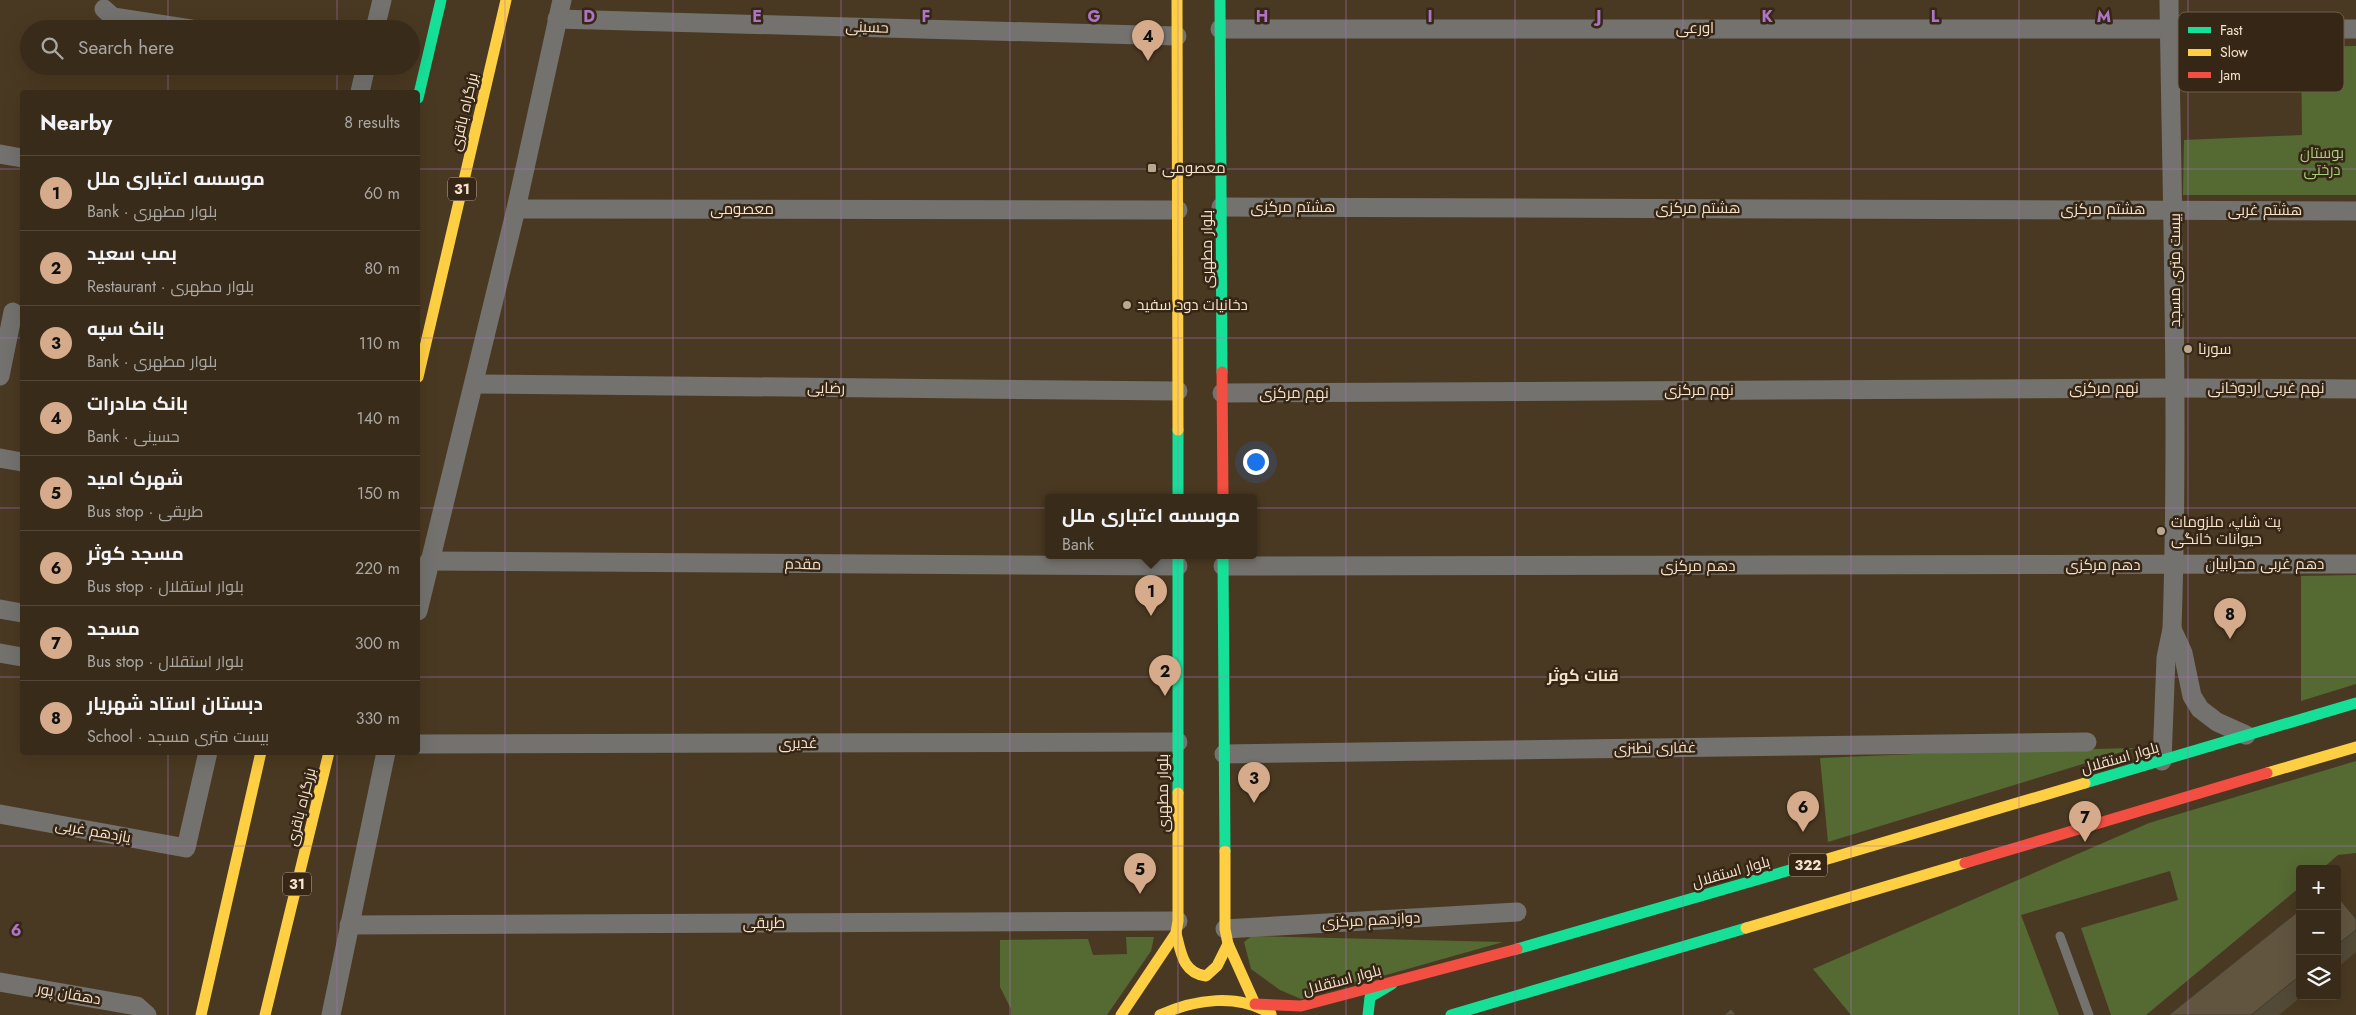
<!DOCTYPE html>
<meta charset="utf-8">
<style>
:root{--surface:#382b1a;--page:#3f3323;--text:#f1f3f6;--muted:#aba7a2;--line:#524739;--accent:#d6ab8b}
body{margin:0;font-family:Jost,Cairo,sans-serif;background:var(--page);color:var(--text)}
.controls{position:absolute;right:15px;bottom:15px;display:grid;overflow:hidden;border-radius:5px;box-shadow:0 5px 20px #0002}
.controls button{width:45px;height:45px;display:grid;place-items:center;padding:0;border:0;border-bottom:1px solid var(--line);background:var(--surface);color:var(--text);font:25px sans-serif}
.you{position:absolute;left:1255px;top:461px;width:18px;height:18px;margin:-12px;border:4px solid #fff;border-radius:50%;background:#1a73e8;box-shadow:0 0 0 8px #1a73e833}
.badge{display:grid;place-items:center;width:32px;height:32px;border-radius:50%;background:var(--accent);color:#111;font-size:16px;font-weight:700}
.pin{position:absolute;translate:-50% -41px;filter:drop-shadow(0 1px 2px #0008)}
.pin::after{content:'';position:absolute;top:26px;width:18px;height:15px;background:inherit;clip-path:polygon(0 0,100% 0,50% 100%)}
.popup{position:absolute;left:1045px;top:494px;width:212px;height:65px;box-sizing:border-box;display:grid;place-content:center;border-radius:5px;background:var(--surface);filter:drop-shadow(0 1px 4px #0005);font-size:16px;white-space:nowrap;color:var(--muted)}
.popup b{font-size:19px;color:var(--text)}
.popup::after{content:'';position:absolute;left:50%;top:100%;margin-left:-10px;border:10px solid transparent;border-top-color:var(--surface)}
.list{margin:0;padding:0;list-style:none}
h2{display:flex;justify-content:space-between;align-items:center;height:65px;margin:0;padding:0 20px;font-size:21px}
h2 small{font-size:16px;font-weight:400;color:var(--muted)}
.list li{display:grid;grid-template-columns:32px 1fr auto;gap:15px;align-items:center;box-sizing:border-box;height:75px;padding:0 20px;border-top:1px solid var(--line)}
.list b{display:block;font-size:19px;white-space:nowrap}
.list p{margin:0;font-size:16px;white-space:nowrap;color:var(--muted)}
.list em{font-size:16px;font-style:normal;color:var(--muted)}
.icon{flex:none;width:28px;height:28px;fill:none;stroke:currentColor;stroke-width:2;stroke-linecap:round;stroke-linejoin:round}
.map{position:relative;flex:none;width:2356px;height:1015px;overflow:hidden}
.search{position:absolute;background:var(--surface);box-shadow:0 5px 20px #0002;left:20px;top:20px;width:400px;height:55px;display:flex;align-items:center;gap:12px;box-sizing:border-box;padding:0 18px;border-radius:28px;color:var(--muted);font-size:19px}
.panel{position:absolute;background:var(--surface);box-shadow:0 5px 20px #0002;left:20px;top:90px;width:400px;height:665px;border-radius:5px}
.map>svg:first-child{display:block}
</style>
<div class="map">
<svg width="2356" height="1015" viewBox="0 0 2356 1015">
<rect width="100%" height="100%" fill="#4a3922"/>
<g fill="#556933">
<polygon points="2356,46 2356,195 2183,195 2184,140 2302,135 2301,47"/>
<polygon points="2356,575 2356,684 2301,701 2301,576"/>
<polygon points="2135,748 1828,842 1820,758 1963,752"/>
<polygon points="2356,761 2356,853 2338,855 2322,869 2300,869 2300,887 2146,1015 2111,1015 2081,928 2178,900 2170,871 2021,915 2059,1015 1851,1015 1813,969 2149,823"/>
<polygon points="1252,936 1503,942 1301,999 1280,990 1251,969 1244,942"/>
<polygon points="1126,937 1154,937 1151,951 1107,1015 1011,1015 1011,1009 1000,987 1000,940 1088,939 1093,955 1127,954"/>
</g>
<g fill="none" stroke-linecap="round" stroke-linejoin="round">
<polyline stroke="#74726e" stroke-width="9" points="2060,936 2089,1015"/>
<g stroke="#74726e" stroke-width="19">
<polyline points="104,9 113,17 191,29"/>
<polyline points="557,19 1177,36"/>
<polyline points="375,29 382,0"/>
<polyline points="1220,29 2356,29"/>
<polyline points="360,92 366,66"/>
<polyline points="0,154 22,158"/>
<polyline points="1221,207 2356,211"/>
<polyline points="516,209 1178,210"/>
<polyline points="0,376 13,312"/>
<polyline points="475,384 1178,391"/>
<polyline points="1222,393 2176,388 2356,389"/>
<polyline points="0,458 22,462"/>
<polyline points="429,561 1178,566"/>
<polyline points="1223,566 2356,564"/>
<polyline points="0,609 22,613"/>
<polyline points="418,611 516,209 562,0"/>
<polyline points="2172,629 2183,653 2192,696 2200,709 2217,722 2246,735"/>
<polyline points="0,653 22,657"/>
<polyline points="418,744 1178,742"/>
<polyline points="1224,754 2087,742"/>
<path d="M 2162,761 L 2166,658 L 2172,629 C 2179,419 2172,210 2169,0"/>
<polyline points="0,814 186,848 208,752"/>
<polyline points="349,925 1178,921"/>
<polyline points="1225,929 1517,912"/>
<polyline points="0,982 137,1006 147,1015"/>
<polyline points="331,1015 386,752"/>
</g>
<g stroke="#16e098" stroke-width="11">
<polyline points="1220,0 1222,372"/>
<polyline points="418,98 441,0"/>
<polyline points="1178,430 1178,497"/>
<polyline points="1178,555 1178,793"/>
<polyline points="1223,555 1225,851"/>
<polyline points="2085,783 2356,703"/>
<polyline points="1517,949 1797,868"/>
<polyline points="1368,1015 1370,997 1392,984"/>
<polyline points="1451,1015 1746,928"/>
</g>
<g stroke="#ffcf43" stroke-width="11">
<polyline points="1177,0 1178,430"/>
<polyline points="418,377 506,0"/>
<polyline points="2267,773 2356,747"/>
<polyline points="1225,851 1225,929 1228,944 1255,1004"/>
<polyline points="1797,868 2085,783"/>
<polyline points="1746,928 1965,863"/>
<path d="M 1176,933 C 1181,953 1183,973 1206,976 L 1217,966 L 1228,944"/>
<polyline points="201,1015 261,752"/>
<polyline points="265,1015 329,752"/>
<polyline points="1121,1015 1176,933 1178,921 1178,793"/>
<path d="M 1160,1015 C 1195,999 1238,993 1271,1014"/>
</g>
<g stroke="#f24e42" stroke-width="11">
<polyline points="1222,372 1223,497"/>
<polyline points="1965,863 2267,773"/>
<polyline points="1255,1004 1301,1006 1517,949"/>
</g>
</g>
<g fill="#534937">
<polygon points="2337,896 2356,919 2356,952 2337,968"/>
<polygon points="2300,910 2300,996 2302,996 2279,1015 2169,1015"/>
<polygon points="2311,996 2316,996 2313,999"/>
</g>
<g fill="#615540" stroke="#443c2d">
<polygon points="2337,896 2356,919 2356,930 2337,945"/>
<polygon points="2300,910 2300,981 2297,978 2251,1015 2169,1015"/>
<polygon points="1731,1009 1736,1015 1724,1015"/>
</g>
<path fill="none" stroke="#ad75c4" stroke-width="1" stroke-opacity="0.55" d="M 168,0 L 168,29M 337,0 L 337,29M 505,0 L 505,1015M 673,0 L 673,1015M 841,0 L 841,1015M 1010,0 L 1010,1015M 1178,0 L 1178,1015M 1346,0 L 1346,1015M 1515,0 L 1515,1015M 1683,0 L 1683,1015M 1851,0 L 1851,1015M 2019,0 L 2019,1015M 2188,0 L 2188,1015M 168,66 L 168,92M 337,66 L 337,92M 0,169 L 22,169M 418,169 L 2356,169M 0,338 L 22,338M 418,338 L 2356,338M 0,508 L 22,508M 418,508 L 2356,508M 0,677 L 22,677M 418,677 L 2356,677M 168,752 L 168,1015M 337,752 L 337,1015M 0,846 L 2356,846"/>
<g fill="#baa790" stroke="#352615" stroke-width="2">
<rect x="1147" y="163" width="10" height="10" rx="2.5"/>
<circle cx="1127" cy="305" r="5"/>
<circle cx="2188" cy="349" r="5"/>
<circle cx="2161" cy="531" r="5"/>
</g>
<g text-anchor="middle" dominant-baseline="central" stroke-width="5" stroke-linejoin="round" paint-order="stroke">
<g fill="#352615" stroke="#bdaa95" stroke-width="1">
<rect x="448" y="177.5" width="28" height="23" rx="4"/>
<rect x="1789" y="853.5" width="38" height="23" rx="4"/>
<rect x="283" y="872.5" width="28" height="23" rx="4"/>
</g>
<g font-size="14" font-weight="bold" fill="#f7e2cc">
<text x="462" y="189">31</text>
<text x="1808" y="865">322</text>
<text x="297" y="884">31</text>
</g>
<g font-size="15" fill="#f7e2cc" stroke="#352615">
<text transform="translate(867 27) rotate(2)">حسینی</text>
<text x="1695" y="28">اورعی</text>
<text transform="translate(464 112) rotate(-77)">بزرگراه باقری</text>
<text x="1293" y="207">هشتم مرکزی</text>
<text x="1698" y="208">هشتم مرکزی</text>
<text x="742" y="209">معصومی</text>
<text x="2103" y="209">هشتم مرکزی</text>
<text x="2265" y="210">هشتم غربی</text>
<text transform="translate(1207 249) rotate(-90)">بلوار مطهری</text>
<text transform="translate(2175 270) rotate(-90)">بیست متری مسجد</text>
<text transform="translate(826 388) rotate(1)">رضایی</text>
<text x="2104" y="388">نهم مرکزی</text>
<text x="2266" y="388">نهم غربی اردوخانی</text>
<text x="1699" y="390">نهم مرکزی</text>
<text x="1294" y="393">نهم مرکزی</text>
<text transform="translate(803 564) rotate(1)">مقدم</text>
<text x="2265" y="564">دهم غربی محرابیان</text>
<text x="2103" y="565">دهم مرکزی</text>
<text x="1698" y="566">دهم مرکزی</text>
<text x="798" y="743">غدیری</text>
<text transform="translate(1655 748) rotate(-1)">غفاری نطنزی</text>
<text transform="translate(2120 758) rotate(-16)">بلوار استقلال</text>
<text transform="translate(1163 793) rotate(-90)">بلوار مطهری</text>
<text transform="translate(301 807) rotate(-76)">بزرگراه باقری</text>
<text transform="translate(93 831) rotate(10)">یازدهم غربی</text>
<text transform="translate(1731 872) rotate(-16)">بلوار استقلال</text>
<text transform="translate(1371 920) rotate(-3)">دوازدهم مرکزی</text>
<text x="764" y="923">طریقی</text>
<text transform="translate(1342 980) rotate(-15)">بلوار استقلال</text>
<text transform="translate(69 994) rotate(10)">دهقان پور</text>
</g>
<g font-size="15" fill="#a7ce79" stroke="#352615">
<text x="2322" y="153">بوستان<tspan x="2322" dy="17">درختی</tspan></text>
</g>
<g font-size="15" fill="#f7e2cc" stroke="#352615" text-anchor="start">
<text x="1162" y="168">معصومی</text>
<text x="1137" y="305">دخانیات دود سفید</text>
<text x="2198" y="349">سورنا</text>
<text x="2171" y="522">پت شاپ، ملزومات<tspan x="2171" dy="17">حیوانات خانگی</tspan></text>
</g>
<g font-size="16" font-weight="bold" fill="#f7e2cc" stroke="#352615">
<text x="1583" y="675">قنات کوثر</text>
</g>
</g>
<rect x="2178" y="12" width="166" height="80" rx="8" fill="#352615" stroke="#6f5e4c" stroke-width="1"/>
<rect x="2188" y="27" width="23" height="6" fill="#16e098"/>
<rect x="2188" y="49" width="23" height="7" fill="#ffcf43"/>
<rect x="2188" y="72" width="23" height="6" fill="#f24e42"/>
<g font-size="14" fill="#f7e2cc">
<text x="2220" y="35">Fast</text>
<text x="2220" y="57">Slow</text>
<text x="2220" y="80">Jam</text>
</g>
<g font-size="16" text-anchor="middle" font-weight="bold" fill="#ad75c4" stroke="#352615" stroke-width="5" stroke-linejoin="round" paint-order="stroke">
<text x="589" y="22">D</text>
<text x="757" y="22">E</text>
<text x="926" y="22">F</text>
<text x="1094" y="22">G</text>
<text x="1262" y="22">H</text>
<text x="1430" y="22">I</text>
<text x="1599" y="22">J</text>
<text x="1767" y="22">K</text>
<text x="1935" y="22">L</text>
<text x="2104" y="22">M</text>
<text x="16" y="936">6</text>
</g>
</svg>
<div class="controls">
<button>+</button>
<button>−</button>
<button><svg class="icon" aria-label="layers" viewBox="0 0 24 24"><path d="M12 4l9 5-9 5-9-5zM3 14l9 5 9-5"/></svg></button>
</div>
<div class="you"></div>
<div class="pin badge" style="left:1151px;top:616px">1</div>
<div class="popup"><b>موسسه اعتباری ملل</b>Bank</div>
<div class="pin badge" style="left:1165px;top:696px">2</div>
<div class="pin badge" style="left:1254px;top:803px">3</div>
<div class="pin badge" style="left:1148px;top:61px">4</div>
<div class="pin badge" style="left:1140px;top:894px">5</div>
<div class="pin badge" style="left:1803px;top:832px">6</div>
<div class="pin badge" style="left:2085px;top:842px">7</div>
<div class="pin badge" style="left:2230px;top:639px">8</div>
<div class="search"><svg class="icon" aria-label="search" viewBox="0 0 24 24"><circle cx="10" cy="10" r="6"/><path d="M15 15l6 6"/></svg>Search here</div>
<section class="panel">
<h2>Nearby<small>8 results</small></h2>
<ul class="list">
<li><span class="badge">1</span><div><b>موسسه اعتباری ملل</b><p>Bank · بلوار مطهری</p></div><em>60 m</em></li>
<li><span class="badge">2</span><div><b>بمب سعید</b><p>Restaurant · بلوار مطهری</p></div><em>80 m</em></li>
<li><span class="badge">3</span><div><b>بانک سپه</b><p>Bank · بلوار مطهری</p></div><em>110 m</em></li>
<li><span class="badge">4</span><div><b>بانک صادرات</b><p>Bank · حسینی</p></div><em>140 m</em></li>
<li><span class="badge">5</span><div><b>شهرک امید</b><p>Bus stop · طریقی</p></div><em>150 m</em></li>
<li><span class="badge">6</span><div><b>مسجد کوثر</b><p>Bus stop · بلوار استقلال</p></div><em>220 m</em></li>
<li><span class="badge">7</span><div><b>مسجد</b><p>Bus stop · بلوار استقلال</p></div><em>300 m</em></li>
<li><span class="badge">8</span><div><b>دبستان استاد شهریار</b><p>School · بیست متری مسجد</p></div><em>330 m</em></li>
</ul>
</section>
</div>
